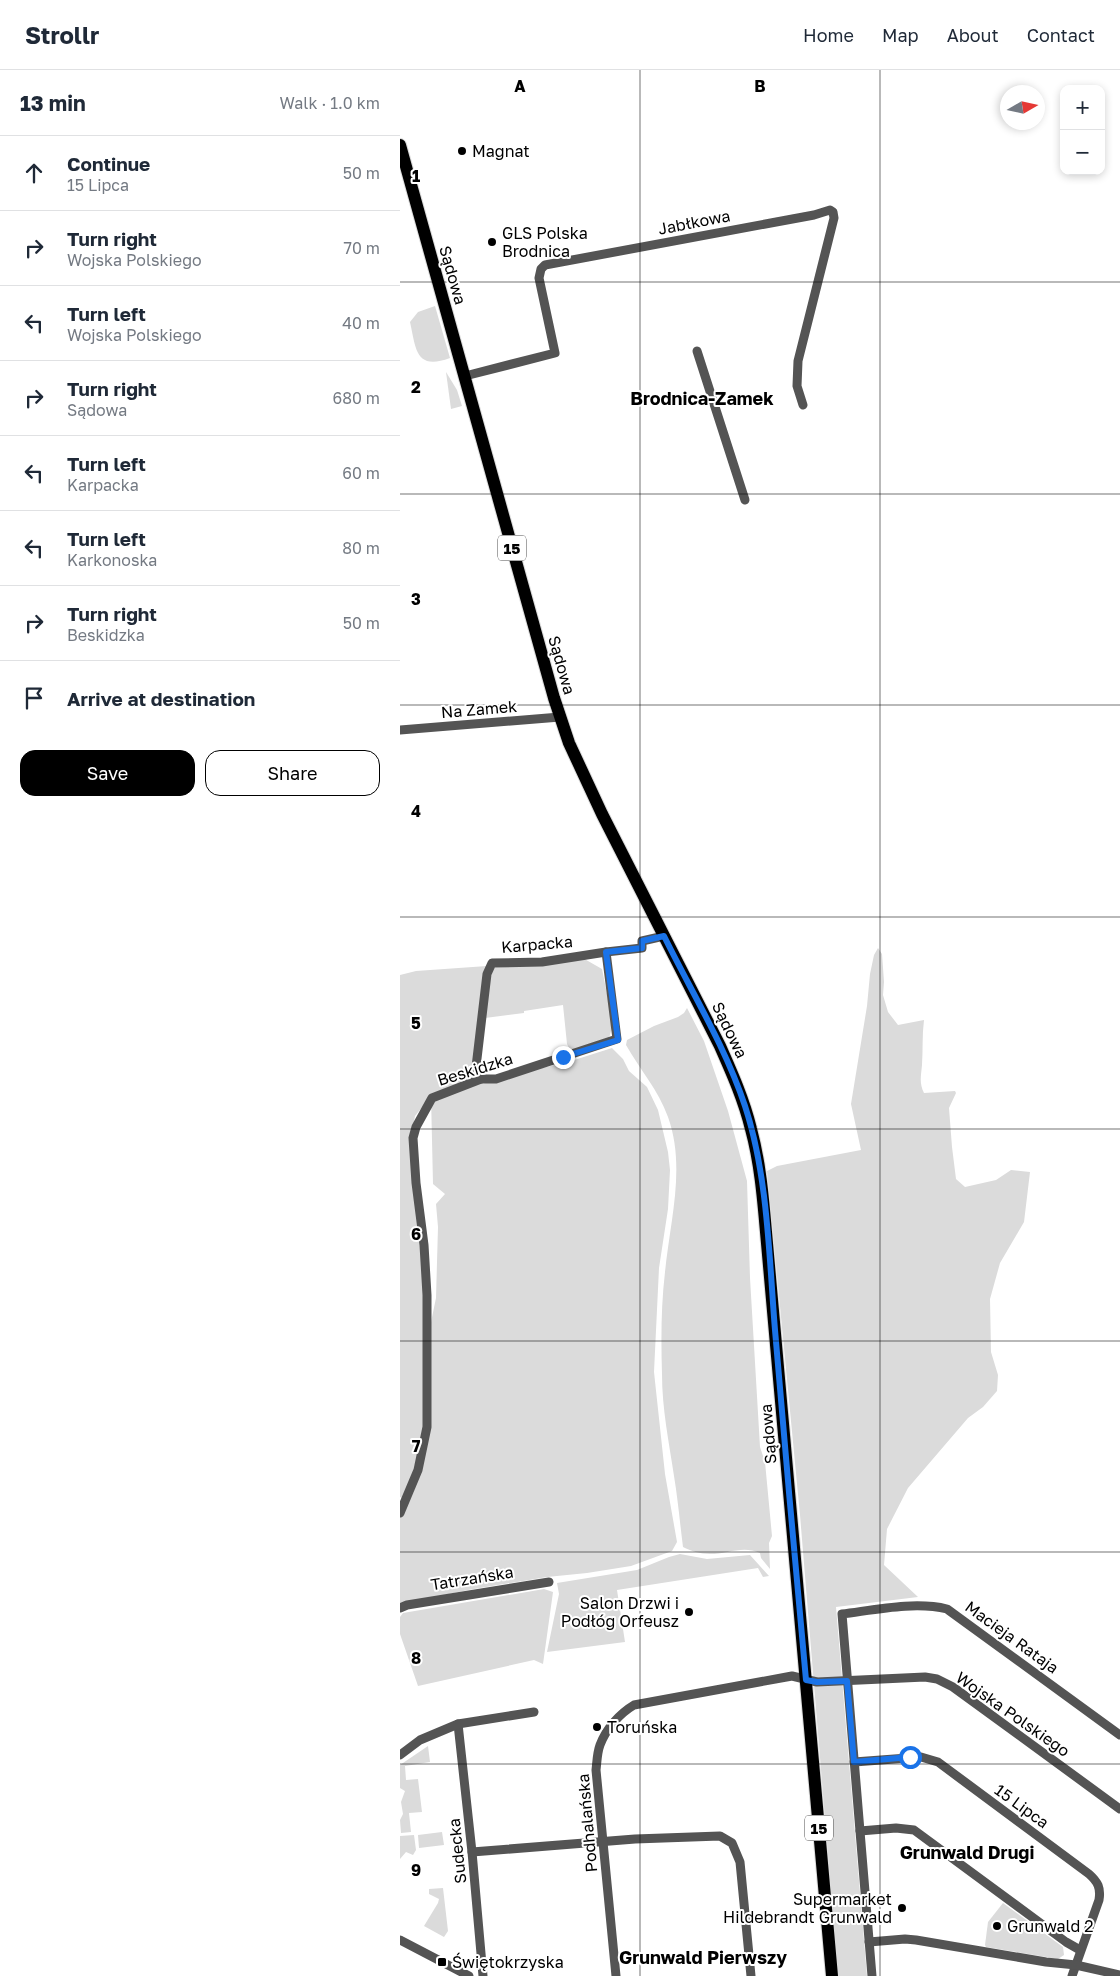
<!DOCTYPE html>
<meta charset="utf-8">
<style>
:root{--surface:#fff;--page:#f6f6f7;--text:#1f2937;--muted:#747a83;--line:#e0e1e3;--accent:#000}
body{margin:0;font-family:"Golos Text",sans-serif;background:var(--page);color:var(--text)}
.controls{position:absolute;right:15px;top:15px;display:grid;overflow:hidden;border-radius:10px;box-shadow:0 2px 8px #0003}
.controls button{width:45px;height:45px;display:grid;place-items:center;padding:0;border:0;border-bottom:1px solid var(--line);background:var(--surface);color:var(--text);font:25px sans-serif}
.compass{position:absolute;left:600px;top:15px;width:45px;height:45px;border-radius:50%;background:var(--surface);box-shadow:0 2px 8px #0003;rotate:81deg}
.stop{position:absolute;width:15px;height:15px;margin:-11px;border:4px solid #1a73e8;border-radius:50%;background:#fff}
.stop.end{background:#1a73e8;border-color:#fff;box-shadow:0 1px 5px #0008}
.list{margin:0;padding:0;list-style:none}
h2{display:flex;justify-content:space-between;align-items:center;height:65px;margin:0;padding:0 20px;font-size:21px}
h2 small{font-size:16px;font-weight:400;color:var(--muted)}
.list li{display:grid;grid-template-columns:32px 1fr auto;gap:15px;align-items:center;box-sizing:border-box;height:75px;padding:0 20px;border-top:1px solid var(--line)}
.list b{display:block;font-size:19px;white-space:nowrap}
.list p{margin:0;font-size:16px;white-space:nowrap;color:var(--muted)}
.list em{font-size:16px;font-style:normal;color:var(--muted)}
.actions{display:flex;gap:10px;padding:15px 20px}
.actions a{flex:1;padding:11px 0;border:1px solid var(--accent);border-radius:15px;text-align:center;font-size:18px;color:var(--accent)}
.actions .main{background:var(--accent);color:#fff}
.icon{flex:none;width:28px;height:28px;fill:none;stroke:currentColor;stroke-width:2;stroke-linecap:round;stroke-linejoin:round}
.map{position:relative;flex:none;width:720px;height:1906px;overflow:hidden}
header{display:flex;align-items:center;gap:30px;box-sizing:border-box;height:70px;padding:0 25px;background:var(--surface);border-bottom:1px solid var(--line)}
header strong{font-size:24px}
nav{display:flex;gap:28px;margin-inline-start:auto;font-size:18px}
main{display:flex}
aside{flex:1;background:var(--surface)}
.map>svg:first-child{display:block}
</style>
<header>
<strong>Strollr</strong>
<nav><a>Home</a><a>Map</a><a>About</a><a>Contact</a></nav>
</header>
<main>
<aside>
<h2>13 min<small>Walk · 1.0 km</small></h2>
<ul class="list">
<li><svg class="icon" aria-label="ahead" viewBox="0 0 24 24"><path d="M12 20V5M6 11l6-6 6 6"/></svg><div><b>Continue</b><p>15 Lipca</p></div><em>50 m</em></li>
<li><svg class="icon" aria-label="right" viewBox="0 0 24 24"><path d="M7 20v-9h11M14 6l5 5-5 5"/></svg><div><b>Turn right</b><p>Wojska Polskiego</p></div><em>70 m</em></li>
<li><svg class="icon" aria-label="left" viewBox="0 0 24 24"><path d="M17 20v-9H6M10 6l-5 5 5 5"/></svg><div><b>Turn left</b><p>Wojska Polskiego</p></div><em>40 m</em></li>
<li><svg class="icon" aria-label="right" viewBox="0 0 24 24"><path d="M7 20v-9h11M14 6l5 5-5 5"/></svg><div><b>Turn right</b><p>Sądowa</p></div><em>680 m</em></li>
<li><svg class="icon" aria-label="left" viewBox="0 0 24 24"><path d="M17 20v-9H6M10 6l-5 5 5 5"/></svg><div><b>Turn left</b><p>Karpacka</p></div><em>60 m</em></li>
<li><svg class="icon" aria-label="left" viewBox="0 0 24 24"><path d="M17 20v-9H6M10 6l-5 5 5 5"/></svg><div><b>Turn left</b><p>Karkonoska</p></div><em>80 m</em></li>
<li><svg class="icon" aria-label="right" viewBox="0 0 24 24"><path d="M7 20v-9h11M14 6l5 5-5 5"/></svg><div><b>Turn right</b><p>Beskidzka</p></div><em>50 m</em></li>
<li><svg class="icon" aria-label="arrive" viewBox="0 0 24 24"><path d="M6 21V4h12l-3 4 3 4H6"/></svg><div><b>Arrive at destination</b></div></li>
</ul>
<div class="actions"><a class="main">Save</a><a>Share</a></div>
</aside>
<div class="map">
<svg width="720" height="1906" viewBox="0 0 720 1906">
<rect width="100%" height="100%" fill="#fff"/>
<g fill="#dbdbdb">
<path d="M 35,236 L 50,288 C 15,301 16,278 10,252 L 18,242 Z"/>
<polygon points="46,302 57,320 62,336 51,339"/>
<path d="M 478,878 L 482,884 L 484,912 L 483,925 L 488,942 L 498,955 L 524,950 C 522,965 523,980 522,995 C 521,1006 519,1013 524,1023 L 555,1021 L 556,1023 L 549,1038 L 552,1077 L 556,1109 L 565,1117 L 596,1110 L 611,1100 L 630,1102 L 624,1152 L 600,1193 L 590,1229 L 591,1282 L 598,1305 L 597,1321 L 583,1337 L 568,1348 L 508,1418 L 487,1459 L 484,1495 L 518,1527 L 436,1537 L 467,1906 L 438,1906 L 400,1445 L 367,1101 L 377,1096 L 461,1080 L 451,1034 L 467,936 L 470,904 L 474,885 Z"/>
<polygon points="181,887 202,899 213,954 209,968 171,982 167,974 163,935 124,941 124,943 85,948 85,934 93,897"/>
<polygon points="87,896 74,1000 80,1014 103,1010 133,1000 168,992 212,978 223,989 229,1001 247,1017 258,1040 268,1082 270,1100 268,1139 259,1198 254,1302 265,1404 277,1472 272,1481 231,1496 187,1503 147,1507 68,1520 0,1534 0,1447 13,1423 19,1406 31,1339 29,1282 30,1257 36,1228 38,1157 36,1134 45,1124 33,1114 31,1026 15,1046 11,1067 14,1118 22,1180 24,1234 25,1355 11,1410 2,1428 0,1427 0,905 16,901"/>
<path d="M 287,938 L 304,971 L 328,1041 L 347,1111 L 350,1208 L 360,1377 L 365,1392 L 372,1466 L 369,1473 L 370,1499 L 361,1488 L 360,1483 C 343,1475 327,1484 310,1484 C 300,1484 291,1481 283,1477 C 280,1454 278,1430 274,1406 C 269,1372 262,1339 262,1304 C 261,1270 261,1236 265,1202 C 270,1151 286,1097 268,1047 C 258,1019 240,1000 226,975 L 227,970 L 254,956 L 278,947 L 284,943 Z"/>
<polygon points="280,1484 307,1489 350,1485 369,1506 363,1507 358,1498 217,1520 225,1572 147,1582 159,1524 157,1513 237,1500 269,1487"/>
<polygon points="144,1519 153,1522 143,1594 134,1590 18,1616 0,1564 0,1547 3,1543"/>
<polygon points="28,1676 30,1692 5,1696 6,1710 18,1709 22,1742 9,1743 11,1762 1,1763 0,1750 3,1744 1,1732 5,1721 0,1718 0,1695"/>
<polygon points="42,1762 44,1775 19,1778 18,1765"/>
<polygon points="14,1765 16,1780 13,1785 6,1782 0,1789 0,1766"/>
<polygon points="43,1818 48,1861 44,1867 24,1856 38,1833 39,1829 29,1824 29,1819"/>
<polygon points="603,1833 663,1877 664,1885 658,1889 586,1877 585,1875 588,1852"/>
</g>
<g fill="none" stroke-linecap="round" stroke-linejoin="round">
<g stroke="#dbdbdb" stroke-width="14">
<path id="primary" d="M 0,75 L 154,628 L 169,673 L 202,744 L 320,976 C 332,1003 344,1030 351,1059 C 360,1092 363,1127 366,1162 L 432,1906"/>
</g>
<g stroke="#545454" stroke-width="9">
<polyline points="297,281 345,430"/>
<polyline points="65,306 155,283 139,208 141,199 145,195 414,145 430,140 433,142 434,148 398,291 397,316 403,335"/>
<polyline points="0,660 160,647"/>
<polyline points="81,1009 76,997 87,904 92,893 142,892 206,882 242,878 242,871 264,866"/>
<polyline points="0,1443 18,1400 27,1357 27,1225 24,1175 16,1113 13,1068 16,1057 32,1028 81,1009 96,1009 217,969 206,882"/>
<polyline points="0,1538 7,1535 149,1512"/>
<polyline points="58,1654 72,1782 83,1906"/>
<polyline points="0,1685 20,1670 58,1654 134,1642"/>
<path d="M 454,1692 L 521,1687 L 538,1692 L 689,1804 C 698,1812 701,1818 699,1830 L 672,1906"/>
<polyline points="460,1761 496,1758 514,1760 666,1872 680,1880"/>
<polyline points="72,1782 235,1769 320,1766 332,1773 340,1792 351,1906"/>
<polyline points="0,1870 69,1906"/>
<polyline points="469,1872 505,1869 516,1870 646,1892 676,1895 720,1905"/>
<path d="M 216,1906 L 196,1700 C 197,1692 197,1683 200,1675 C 206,1659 219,1644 234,1635 L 392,1606 L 417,1612 L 525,1607 L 537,1609 L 553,1617 L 720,1739"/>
<path d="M 472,1906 L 442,1544 C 474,1540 515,1531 547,1539 L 720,1665"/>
</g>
<use href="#primary" stroke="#000" stroke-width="12"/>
</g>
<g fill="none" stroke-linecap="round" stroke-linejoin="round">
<path stroke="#1a73e8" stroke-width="6" d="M 163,987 L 218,970 L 206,882 L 242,878 L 242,871 L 264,866 C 291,921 325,976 345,1036 C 368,1106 369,1187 375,1260 C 385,1377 395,1493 406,1610 L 417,1612 L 447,1611 L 454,1692 L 510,1687"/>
</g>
<path fill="none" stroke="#000" stroke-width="1" stroke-opacity="0.55" d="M 240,0 L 240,1906M 480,0 L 480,1906M 0,212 L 720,212M 0,424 L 720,424M 0,635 L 720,635M 0,847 L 720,847M 0,1059 L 720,1059M 0,1271 L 720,1271M 0,1482 L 720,1482M 0,1694 L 720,1694"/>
<g fill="#000" stroke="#fff" stroke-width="2">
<circle cx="62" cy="81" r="5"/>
<circle cx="92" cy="172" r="5"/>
<circle cx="289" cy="1542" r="5"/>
<circle cx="197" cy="1657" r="5"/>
<circle cx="502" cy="1838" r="5"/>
<circle cx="597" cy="1856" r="5"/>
<rect x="37" y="1887" width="10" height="10" rx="2.5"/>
</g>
<g text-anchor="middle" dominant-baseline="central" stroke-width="4" stroke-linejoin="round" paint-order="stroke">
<g fill="#fff" stroke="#4c4c4c" stroke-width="1">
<rect x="98" y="465.5" width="28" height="25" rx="4"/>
<rect x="405" y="1745.5" width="28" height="25" rx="4"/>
</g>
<g font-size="15" font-weight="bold" fill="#000">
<text x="112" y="478">15</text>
<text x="419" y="1758">15</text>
</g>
<g font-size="16" fill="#000" stroke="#fff" text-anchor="start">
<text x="72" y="81">Magnat</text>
<text x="102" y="163">GLS Polska<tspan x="102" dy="18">Brodnica</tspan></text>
<text x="279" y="1533" text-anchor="end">Salon Drzwi i<tspan x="279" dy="18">Podłóg Orfeusz</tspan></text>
<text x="207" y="1657">Toruńska</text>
<text x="492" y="1829" text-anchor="end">Supermarket<tspan x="492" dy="18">Hildebrandt Grunwald</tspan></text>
<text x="607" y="1856">Grunwald 2</text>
<text x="52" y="1892">Świętokrzyska</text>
</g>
<g font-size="16" fill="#000" stroke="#fff">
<text transform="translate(294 152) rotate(-11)">Jabłkowa</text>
<text transform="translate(53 205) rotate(74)">Sądowa</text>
<text transform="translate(162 595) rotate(74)">Sądowa</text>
<text transform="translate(79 639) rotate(-5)">Na Zamek</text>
<text transform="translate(137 874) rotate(-5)">Karpacka</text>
<text transform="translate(330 960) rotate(64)">Sądowa</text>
<text transform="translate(75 999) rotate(-17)">Beskidzka</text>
<text transform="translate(368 1364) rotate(-95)">Sądowa</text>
<text transform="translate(72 1508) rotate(-9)">Tatrzańska</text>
<text transform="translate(612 1567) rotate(36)">Macieja Rataja</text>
<text transform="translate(613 1644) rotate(35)">Wojska Polskiego</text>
<text transform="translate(622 1736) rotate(36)">15 Lipca</text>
<text transform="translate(187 1753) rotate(-95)">Podhalańska</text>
<text transform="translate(57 1781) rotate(-96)">Sudecka</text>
</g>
<g font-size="18" font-weight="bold" fill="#000" stroke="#fff">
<text x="302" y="328">Brodnica-Zamek</text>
<text x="567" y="1782">Grunwald Drugi</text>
<text x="303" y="1887">Grunwald Pierwszy</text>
</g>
</g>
<g font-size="16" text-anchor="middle" font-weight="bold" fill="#000" stroke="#fff" stroke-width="4" stroke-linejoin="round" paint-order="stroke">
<text x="120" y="22">A</text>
<text x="360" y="22">B</text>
<text x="16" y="112">1</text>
<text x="16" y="323">2</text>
<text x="16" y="535">3</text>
<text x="16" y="747">4</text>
<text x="16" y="959">5</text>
<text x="16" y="1170">6</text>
<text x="16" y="1382">7</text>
<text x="16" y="1594">8</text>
<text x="16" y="1806">9</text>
</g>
</svg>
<div class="controls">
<button>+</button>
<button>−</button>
</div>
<svg class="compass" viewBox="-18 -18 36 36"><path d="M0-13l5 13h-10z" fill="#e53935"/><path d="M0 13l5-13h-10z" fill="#747a83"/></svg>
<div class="stop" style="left:510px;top:1687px"></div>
<div class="stop end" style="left:163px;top:987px"></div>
</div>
</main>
